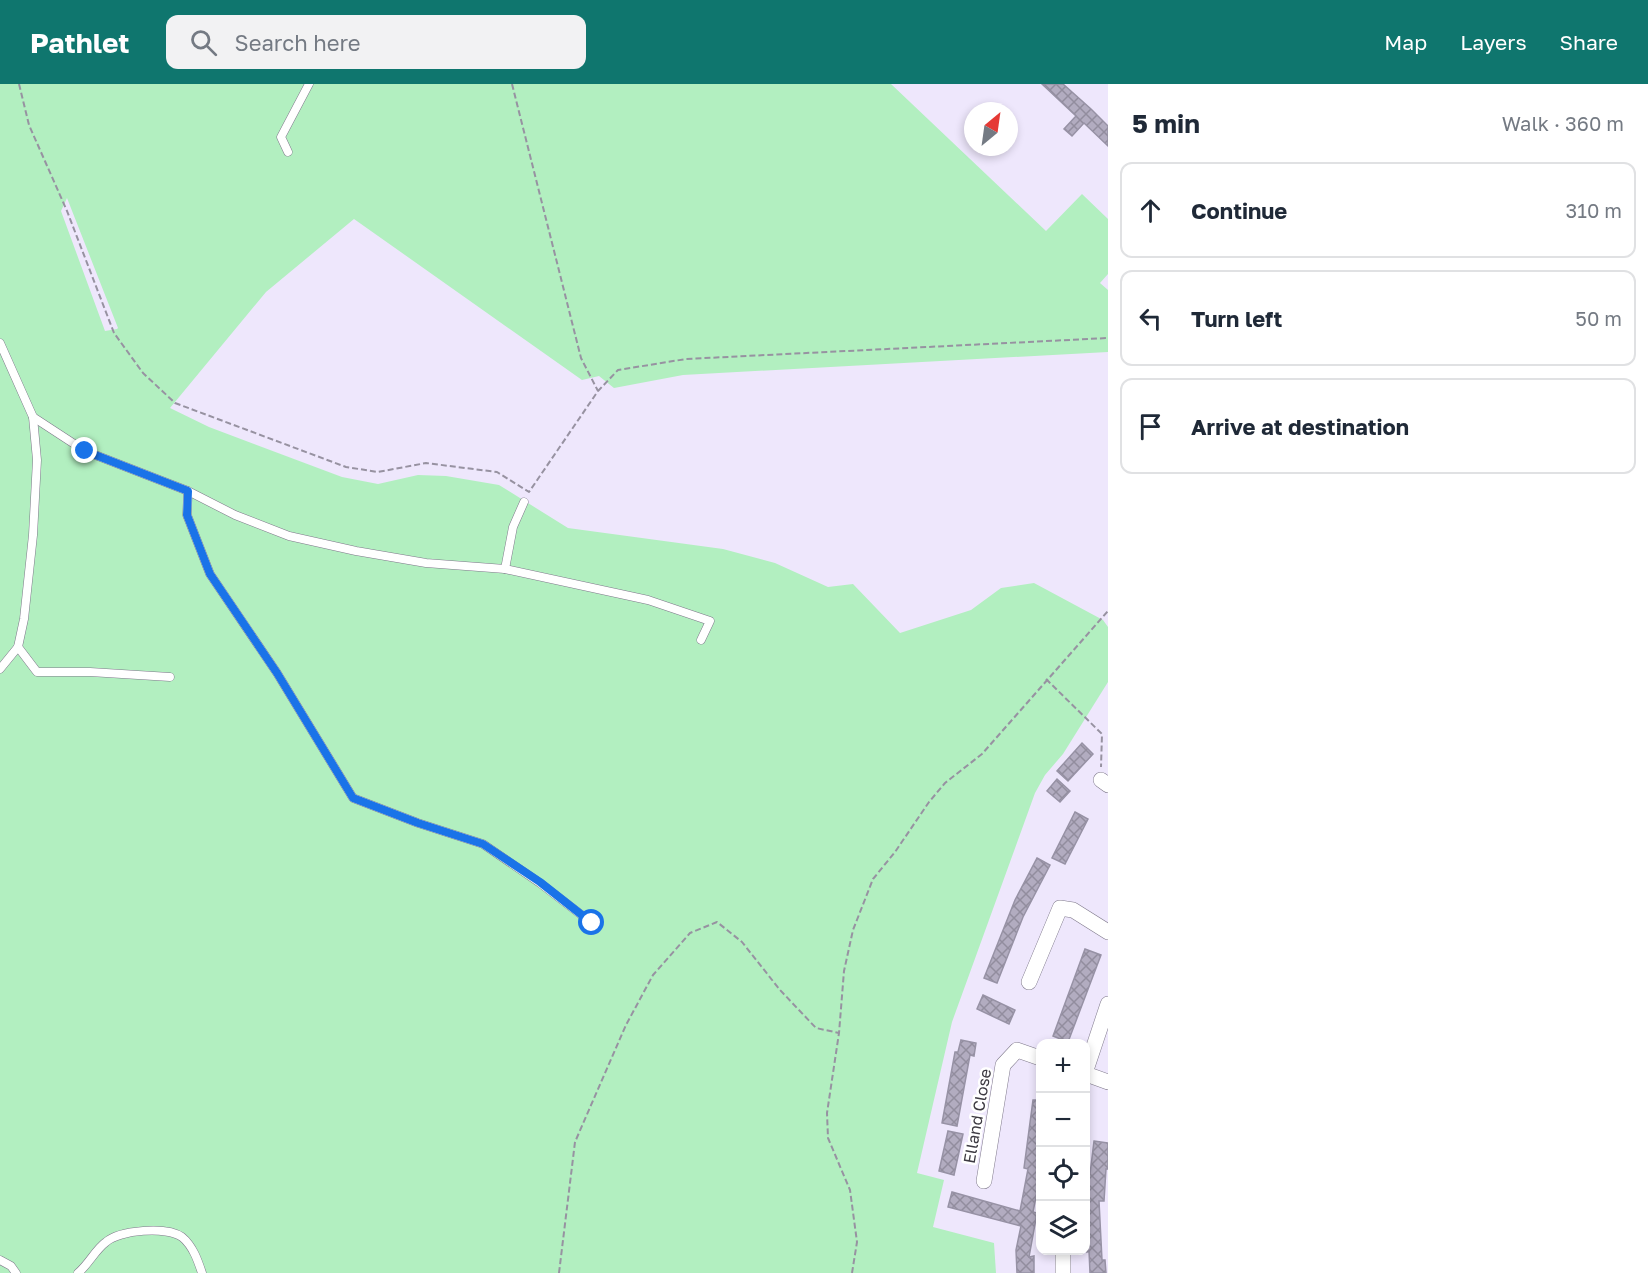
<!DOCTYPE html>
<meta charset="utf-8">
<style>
:root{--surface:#fff;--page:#f2f2f3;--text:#1f2937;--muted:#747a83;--line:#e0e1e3;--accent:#0f766e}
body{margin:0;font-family:"Golos Text",sans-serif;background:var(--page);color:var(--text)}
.controls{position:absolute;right:18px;bottom:18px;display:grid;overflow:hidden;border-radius:12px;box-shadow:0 3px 9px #0003}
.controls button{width:54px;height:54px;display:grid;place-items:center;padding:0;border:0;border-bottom:2px solid var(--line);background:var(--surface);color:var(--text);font:30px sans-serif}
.compass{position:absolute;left:964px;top:18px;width:54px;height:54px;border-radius:50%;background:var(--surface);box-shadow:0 3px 9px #0003;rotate:29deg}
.stop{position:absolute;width:18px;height:18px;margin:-14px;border:4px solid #1a73e8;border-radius:50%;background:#fff}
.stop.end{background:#1a73e8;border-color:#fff;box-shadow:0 2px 6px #0008}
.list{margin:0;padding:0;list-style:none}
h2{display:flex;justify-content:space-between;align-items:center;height:78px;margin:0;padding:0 24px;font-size:26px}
h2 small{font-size:20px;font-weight:400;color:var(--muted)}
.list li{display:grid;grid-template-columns:39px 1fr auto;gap:18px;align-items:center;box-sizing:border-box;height:96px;margin:0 12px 12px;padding:0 12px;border:2px solid var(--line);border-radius:12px}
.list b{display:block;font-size:22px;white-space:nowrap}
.list em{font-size:20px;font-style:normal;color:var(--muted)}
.icon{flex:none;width:33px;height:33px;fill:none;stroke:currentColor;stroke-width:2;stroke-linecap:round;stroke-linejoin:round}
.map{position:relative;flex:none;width:1108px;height:1189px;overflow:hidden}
header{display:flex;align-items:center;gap:36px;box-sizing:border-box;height:84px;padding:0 30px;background:var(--accent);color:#fff}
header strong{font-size:28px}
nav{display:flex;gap:33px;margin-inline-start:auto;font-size:21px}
.search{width:420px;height:54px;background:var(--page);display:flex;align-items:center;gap:15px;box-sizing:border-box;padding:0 21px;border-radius:12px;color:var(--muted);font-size:22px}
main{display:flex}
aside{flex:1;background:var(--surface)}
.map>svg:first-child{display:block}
</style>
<header>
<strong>Pathlet</strong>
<div class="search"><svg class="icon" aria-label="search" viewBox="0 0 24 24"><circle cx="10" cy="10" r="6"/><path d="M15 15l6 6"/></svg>Search here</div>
<nav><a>Map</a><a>Layers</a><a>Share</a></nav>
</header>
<main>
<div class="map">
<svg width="1108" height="1189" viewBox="0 0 1108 1189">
<defs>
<pattern id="building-cross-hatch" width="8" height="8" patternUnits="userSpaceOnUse" patternTransform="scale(1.5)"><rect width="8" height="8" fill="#b2acc0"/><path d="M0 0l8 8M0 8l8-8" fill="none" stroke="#928d9e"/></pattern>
</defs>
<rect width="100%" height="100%" fill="#eee7fc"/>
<path fill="#b2efc0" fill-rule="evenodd" d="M 0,0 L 891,0 L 1046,147 L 1082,110 L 1108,135 L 1108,190 L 1100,199 L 1108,206 L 1108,268 L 683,291 L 614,304 L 599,292 L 582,296 L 354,135 L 266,208 L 170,324 L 209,343 L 342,393 L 378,400 L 418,391 L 446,392 L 499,401 L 568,444 L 723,465 L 775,479 L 828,503 L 853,500 L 900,549 L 971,526 L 1001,504 L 1034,499 L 1103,536 L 1108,543 L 1108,598 L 1063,670 L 1045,691 L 1035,709 L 952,938 L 917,1089 L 944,1096 L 933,1143 L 994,1159 L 996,1189 L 0,1189 ZM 67,114 L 118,244 L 117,245 L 105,247 L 61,127 Z"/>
<g fill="url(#building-cross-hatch)" stroke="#9792a5" stroke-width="1.5">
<polygon points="1042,0 1063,0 1091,25 1108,42 1108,62 1084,39 1072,52 1064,45 1076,32"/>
<polygon points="1082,659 1093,670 1068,697 1057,687"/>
<polygon points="1057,695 1070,707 1060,718 1047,707"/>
<polygon points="1075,728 1088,735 1065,780 1052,774"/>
<polygon points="1037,774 1050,781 1023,833 997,899 984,894 1015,816"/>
<polygon points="1085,865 1101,871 1068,958 1053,952"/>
<polygon points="983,911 1015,926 1009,940 977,925"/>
<polygon points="961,956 976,959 974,972 970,971 957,1042 942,1039 955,968 958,968"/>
<polygon points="1033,1016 1041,1016 1041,1087 1033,1128 1037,1129 1029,1173 1034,1172 1034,1189 1017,1189 1016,1166 1021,1142 948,1123 952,1108 1020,1127 1028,1085 1024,1084"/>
<polygon points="948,1047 963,1050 954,1091 939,1087"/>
<polygon points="1094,1057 1108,1059 1108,1085 1106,1085 1104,1117 1099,1117 1102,1176 1105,1176 1106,1189 1090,1189 1089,1167 1087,1168 1086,1133 1089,1090 1090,1090"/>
</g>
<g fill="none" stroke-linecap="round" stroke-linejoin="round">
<g stroke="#7e788a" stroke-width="9">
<g id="lane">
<polyline points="288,68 281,53 309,0"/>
<polyline points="0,259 33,333 85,367 188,407 235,431 289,452 356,467 426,479 505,485 648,516 710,537 701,556"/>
<polyline points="188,407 187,431 210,490 277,589 353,714 418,739 483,760 540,799 592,839"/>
<polyline points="505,485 513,443 524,418"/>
<polyline points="18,563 37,588 90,588 170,593"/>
<polyline points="0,585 18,563 24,535 33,451 37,376 33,333"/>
<polyline points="0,1176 11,1182 16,1189"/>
<path d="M 78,1189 C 89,1180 95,1166 106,1158 C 119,1146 167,1142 182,1153 C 193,1162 198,1177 202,1189"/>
</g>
</g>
<g stroke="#7e788a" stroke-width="16">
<g id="street">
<polyline points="1101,696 1108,701"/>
<polyline points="1029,898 1060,824 1073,826 1108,848"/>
<polyline points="1086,986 1108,920"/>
<polyline points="1086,990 1108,998"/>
<polyline points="984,1097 1003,981 1017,966 1040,974"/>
<polyline points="1063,1166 1063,1189"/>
</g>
</g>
<g stroke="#9792a1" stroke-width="2" stroke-dasharray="6 3" stroke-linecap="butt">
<polyline points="19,0 29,41 67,127 114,249 143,289 175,319 346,383 378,388 426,379 497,388 529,408 598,307 618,286 686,275 1108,254"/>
<polyline points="512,0 581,274 598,307"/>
<polyline points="1046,595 1102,650 1101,683"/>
<polyline points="559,1189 575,1058 626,941 653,891 690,849 717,838 742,858 780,906 816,944 839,949"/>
<polyline points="852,1189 857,1158 850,1106 828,1054 827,1029 839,949 844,887 853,846 873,795 895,768 929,718 945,699 982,670 1108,527"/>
</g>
<use href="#lane" stroke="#fff" stroke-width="8"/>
<use href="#street" stroke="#fff" stroke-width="15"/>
</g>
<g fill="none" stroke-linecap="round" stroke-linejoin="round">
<polyline stroke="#1a73e8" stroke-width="8" points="85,367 188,407 187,431 210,490 277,589 353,714 418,739 483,760 540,798 592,839"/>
</g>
<g text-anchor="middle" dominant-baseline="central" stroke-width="5" stroke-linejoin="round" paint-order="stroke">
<g font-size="16" fill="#3d3a42" stroke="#fff">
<text transform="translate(977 1032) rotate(-80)">Elland Close</text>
</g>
</g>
</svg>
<div class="controls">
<button>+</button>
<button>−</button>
<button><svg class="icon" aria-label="locate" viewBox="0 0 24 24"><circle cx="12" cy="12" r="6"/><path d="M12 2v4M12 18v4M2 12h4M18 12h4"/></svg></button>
<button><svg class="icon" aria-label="layers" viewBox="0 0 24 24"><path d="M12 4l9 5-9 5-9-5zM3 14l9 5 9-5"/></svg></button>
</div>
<svg class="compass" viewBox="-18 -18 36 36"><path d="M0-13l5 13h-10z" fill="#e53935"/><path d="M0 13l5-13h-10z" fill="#747a83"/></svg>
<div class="stop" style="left:592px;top:839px"></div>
<div class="stop end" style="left:85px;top:367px"></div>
</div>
<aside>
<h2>5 min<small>Walk · 360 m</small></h2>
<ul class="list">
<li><svg class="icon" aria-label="ahead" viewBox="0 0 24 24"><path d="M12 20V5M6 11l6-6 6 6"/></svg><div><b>Continue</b></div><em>310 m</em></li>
<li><svg class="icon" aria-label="left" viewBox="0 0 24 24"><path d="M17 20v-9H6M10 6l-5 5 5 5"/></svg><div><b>Turn left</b></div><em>50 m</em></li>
<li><svg class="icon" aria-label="arrive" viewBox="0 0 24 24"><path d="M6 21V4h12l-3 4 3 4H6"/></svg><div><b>Arrive at destination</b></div></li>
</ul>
</aside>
</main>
